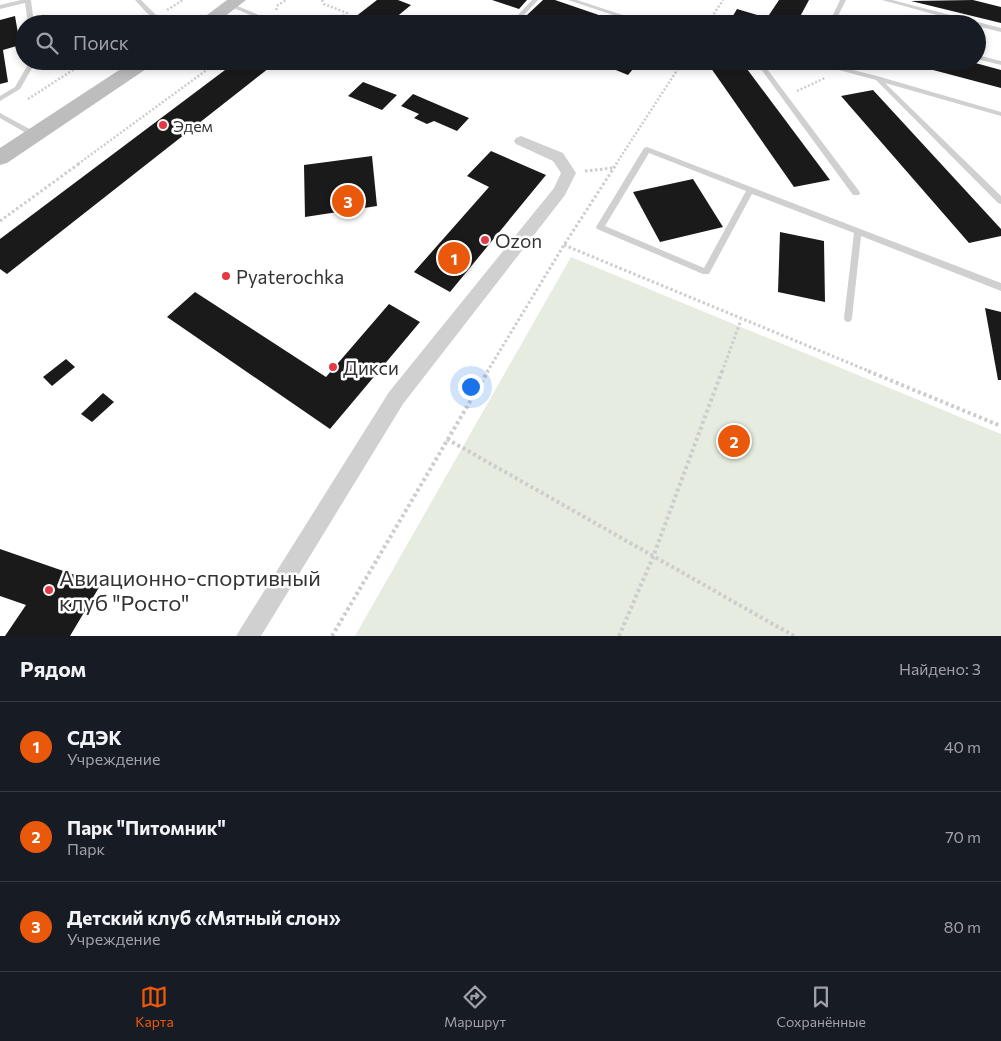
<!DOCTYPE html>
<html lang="ru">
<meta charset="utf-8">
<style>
:root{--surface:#171b24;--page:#242831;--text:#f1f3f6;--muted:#9ea1a6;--line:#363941;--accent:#ea580c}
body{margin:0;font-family:Commissioner,sans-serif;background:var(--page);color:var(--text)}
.you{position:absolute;left:470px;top:386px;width:18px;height:18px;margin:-12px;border:4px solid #fff;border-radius:50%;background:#1a73e8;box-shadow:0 0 0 8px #1a73e833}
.badge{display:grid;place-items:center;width:32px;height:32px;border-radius:50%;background:var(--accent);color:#fff;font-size:16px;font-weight:700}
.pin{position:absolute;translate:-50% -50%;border:2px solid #fff;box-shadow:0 1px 5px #0006}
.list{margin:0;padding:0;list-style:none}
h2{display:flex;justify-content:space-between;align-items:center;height:65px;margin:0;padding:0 20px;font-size:21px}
h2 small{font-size:16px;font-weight:400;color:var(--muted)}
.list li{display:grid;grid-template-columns:32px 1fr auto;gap:15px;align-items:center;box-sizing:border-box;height:90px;padding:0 20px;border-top:1px solid var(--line)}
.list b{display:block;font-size:19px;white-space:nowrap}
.list p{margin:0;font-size:16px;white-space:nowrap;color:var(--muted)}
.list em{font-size:16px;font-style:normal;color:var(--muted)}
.icon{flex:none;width:28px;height:28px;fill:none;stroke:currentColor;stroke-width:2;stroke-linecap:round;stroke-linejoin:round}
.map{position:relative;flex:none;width:1001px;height:636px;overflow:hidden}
.search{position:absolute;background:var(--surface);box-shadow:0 2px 8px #0003;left:15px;right:15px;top:15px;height:55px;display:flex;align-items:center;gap:12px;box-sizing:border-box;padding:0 18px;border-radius:28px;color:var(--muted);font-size:19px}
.sheet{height:335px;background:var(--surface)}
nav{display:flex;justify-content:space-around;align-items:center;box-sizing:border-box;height:70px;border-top:1px solid var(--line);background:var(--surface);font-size:14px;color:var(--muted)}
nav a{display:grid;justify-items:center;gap:2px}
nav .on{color:var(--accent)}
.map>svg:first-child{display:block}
</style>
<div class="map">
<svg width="1001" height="636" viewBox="0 0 1001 636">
<rect width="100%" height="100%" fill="#fff"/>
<polygon fill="#e6ecdf" points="571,257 1001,434 1001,636 355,636"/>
<g fill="#1a1a1a">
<polygon points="377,0 398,0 411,5 388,24 346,24"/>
<polygon points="492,0 527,0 519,9"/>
<polygon points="543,0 555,0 625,24 552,24 527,15"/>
<polygon points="779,0 809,0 796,24 728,24 737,9 767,18"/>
<polygon points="973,0 1001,7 1001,23 911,1"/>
<polygon points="15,16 20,45 3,50 8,82 0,84 0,20"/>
<polygon points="237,61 278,61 7,274 0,269 0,239"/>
<polygon points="594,61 634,61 638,63 628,75"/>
<polygon points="706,61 741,61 830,180 794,187"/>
<polygon points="968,61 1001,70 1001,88 903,62"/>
<polygon points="363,82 397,95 382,110 348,96"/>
<polygon points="873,90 1001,229 1001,236 969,243 841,96"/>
<polygon points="413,94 469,118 457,131 434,121 427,124 414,118 419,114 401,106"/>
<polygon points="491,151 546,175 450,292 414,272 489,187 467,176"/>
<polygon points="372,156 377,206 305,217 304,165"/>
<polygon points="693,179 723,227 660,242 633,192"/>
<polygon points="780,232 824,241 825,302 778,292"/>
<polygon points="195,292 326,377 389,304 420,322 330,429 167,317"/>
<polygon points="985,308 1001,312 1001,380 998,380"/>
<polygon points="66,359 75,367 52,386 43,377"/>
<polygon points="103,393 114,402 92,422 81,414"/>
<polygon points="0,549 101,584 70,636 5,636 26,605 0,596"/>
</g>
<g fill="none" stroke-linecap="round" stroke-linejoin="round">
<g stroke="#cdcdcd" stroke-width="2.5" stroke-dasharray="2 2" stroke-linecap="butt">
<polyline points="322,0 324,4 347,13 332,24"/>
<polyline points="167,10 183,0"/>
<polyline points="276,10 278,5 286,0"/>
<polyline points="707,24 723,0"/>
<polyline points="797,91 825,78"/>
<polyline points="28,99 87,61"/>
<polyline points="78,164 219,61"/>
<polyline points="616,164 683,61"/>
</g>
<g stroke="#cdcdcd" stroke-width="3" stroke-dasharray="2.5 2.5" stroke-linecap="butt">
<polyline points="585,171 613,168"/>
<polyline points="0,221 80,163"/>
<polyline points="564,245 871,372"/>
<polyline points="487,372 564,245 617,163"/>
<polyline points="722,372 741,320"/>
</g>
<g stroke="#cdcdcd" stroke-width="4" stroke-dasharray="3 3" stroke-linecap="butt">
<polyline points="868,371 1001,426"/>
<polyline points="447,439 794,636"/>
<polyline points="332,636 488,371"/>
<polyline points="619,636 653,557 722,371"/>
</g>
<g fill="#d0d0d0" fill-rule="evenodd">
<polygon points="21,0 31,0 34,24 28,24 25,3 0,9 0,5"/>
<path d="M 135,0 L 141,0 L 158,17 L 170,24 C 155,24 145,11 135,0 Z"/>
<polygon points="532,0 538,0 524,15 545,24 536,24 517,16"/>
<polygon points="568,0 577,0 650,24 640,24"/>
<polygon points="840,0 846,0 837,18 854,24 844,24 831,19"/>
<polygon points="882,0 892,0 1001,28 1001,32 977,26 977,24 970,24"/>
<polygon points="229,4 233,4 280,24 271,24 229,6"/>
<polygon points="977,55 1001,61 1001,65 977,59"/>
<polygon points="30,61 36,61 20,89 0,101 0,96 15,87"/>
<polygon points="755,61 761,61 859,191 860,193 859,195 853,195"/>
<polygon points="805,61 817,61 877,76 1001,112 1001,116 885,83 1001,196 1001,204 998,203 876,80"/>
<polygon points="0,113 37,133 37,137 33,137 0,118"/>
<path d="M 647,147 L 1001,283 L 1001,291 L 861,236 L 852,318 L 851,321 L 848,322 L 845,321 L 844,318 L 854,233 L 752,194 L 709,274 L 703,274 L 597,229 L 596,227 L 644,148 ZM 649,153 L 746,191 L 704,268 L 605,226 Z"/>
</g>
<polygon fill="#d0d0d0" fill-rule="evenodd" points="521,136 563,153 576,173 565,195 403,404 261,636 236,636 389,392 554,188 561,173 553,161 516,144 514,141 516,138"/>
<g fill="#bdbdbd" fill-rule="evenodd">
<polygon points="227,0 246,0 215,24 195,24"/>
<polygon points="133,61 155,61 152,65 7,163 0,165 0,148"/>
</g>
</g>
<g fill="#e63946" stroke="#fff" stroke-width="2">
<circle cx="163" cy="125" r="5"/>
<circle cx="485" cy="240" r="5"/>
<circle cx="226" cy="276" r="5"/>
<circle cx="333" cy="367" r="5"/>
<circle cx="49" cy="590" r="5"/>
</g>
<g text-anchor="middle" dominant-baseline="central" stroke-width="5" stroke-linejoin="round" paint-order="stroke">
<g font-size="16" fill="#333" stroke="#fff" text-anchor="start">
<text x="173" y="125">Эдем</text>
</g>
<g font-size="19" fill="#333" stroke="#fff" text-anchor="start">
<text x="495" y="240">Ozon</text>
<text x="236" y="276">Pyaterochka</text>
<text x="343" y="367">Дикси</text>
</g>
<g font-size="22" fill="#333" stroke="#fff" text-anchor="start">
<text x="59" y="577">Авиационно-спортивный<tspan x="59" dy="25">клуб "Росто"</tspan></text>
</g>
</g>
</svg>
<div class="you"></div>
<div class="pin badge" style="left:454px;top:258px">1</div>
<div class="pin badge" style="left:734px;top:441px">2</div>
<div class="pin badge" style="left:348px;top:201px">3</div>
<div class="search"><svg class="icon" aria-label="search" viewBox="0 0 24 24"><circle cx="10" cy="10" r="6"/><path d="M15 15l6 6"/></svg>Поиск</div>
</div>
<section class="sheet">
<h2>Рядом<small>Найдено: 3</small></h2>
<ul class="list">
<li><span class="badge">1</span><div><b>СДЭК</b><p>Учреждение</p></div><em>40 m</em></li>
<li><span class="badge">2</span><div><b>Парк &quot;Питомник&quot;</b><p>Парк</p></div><em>70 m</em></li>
<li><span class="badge">3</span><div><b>Детский клуб «Мятный слон»</b><p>Учреждение</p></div><em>80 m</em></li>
</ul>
</section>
<nav>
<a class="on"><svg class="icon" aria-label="map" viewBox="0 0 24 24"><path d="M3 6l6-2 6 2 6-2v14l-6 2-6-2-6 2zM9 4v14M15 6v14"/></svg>Карта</a>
<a><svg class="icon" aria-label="directions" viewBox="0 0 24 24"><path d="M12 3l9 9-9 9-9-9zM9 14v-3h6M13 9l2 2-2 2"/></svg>Маршрут</a>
<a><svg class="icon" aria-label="saved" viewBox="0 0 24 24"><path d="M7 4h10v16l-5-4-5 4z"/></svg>Сохранённые</a>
</nav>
